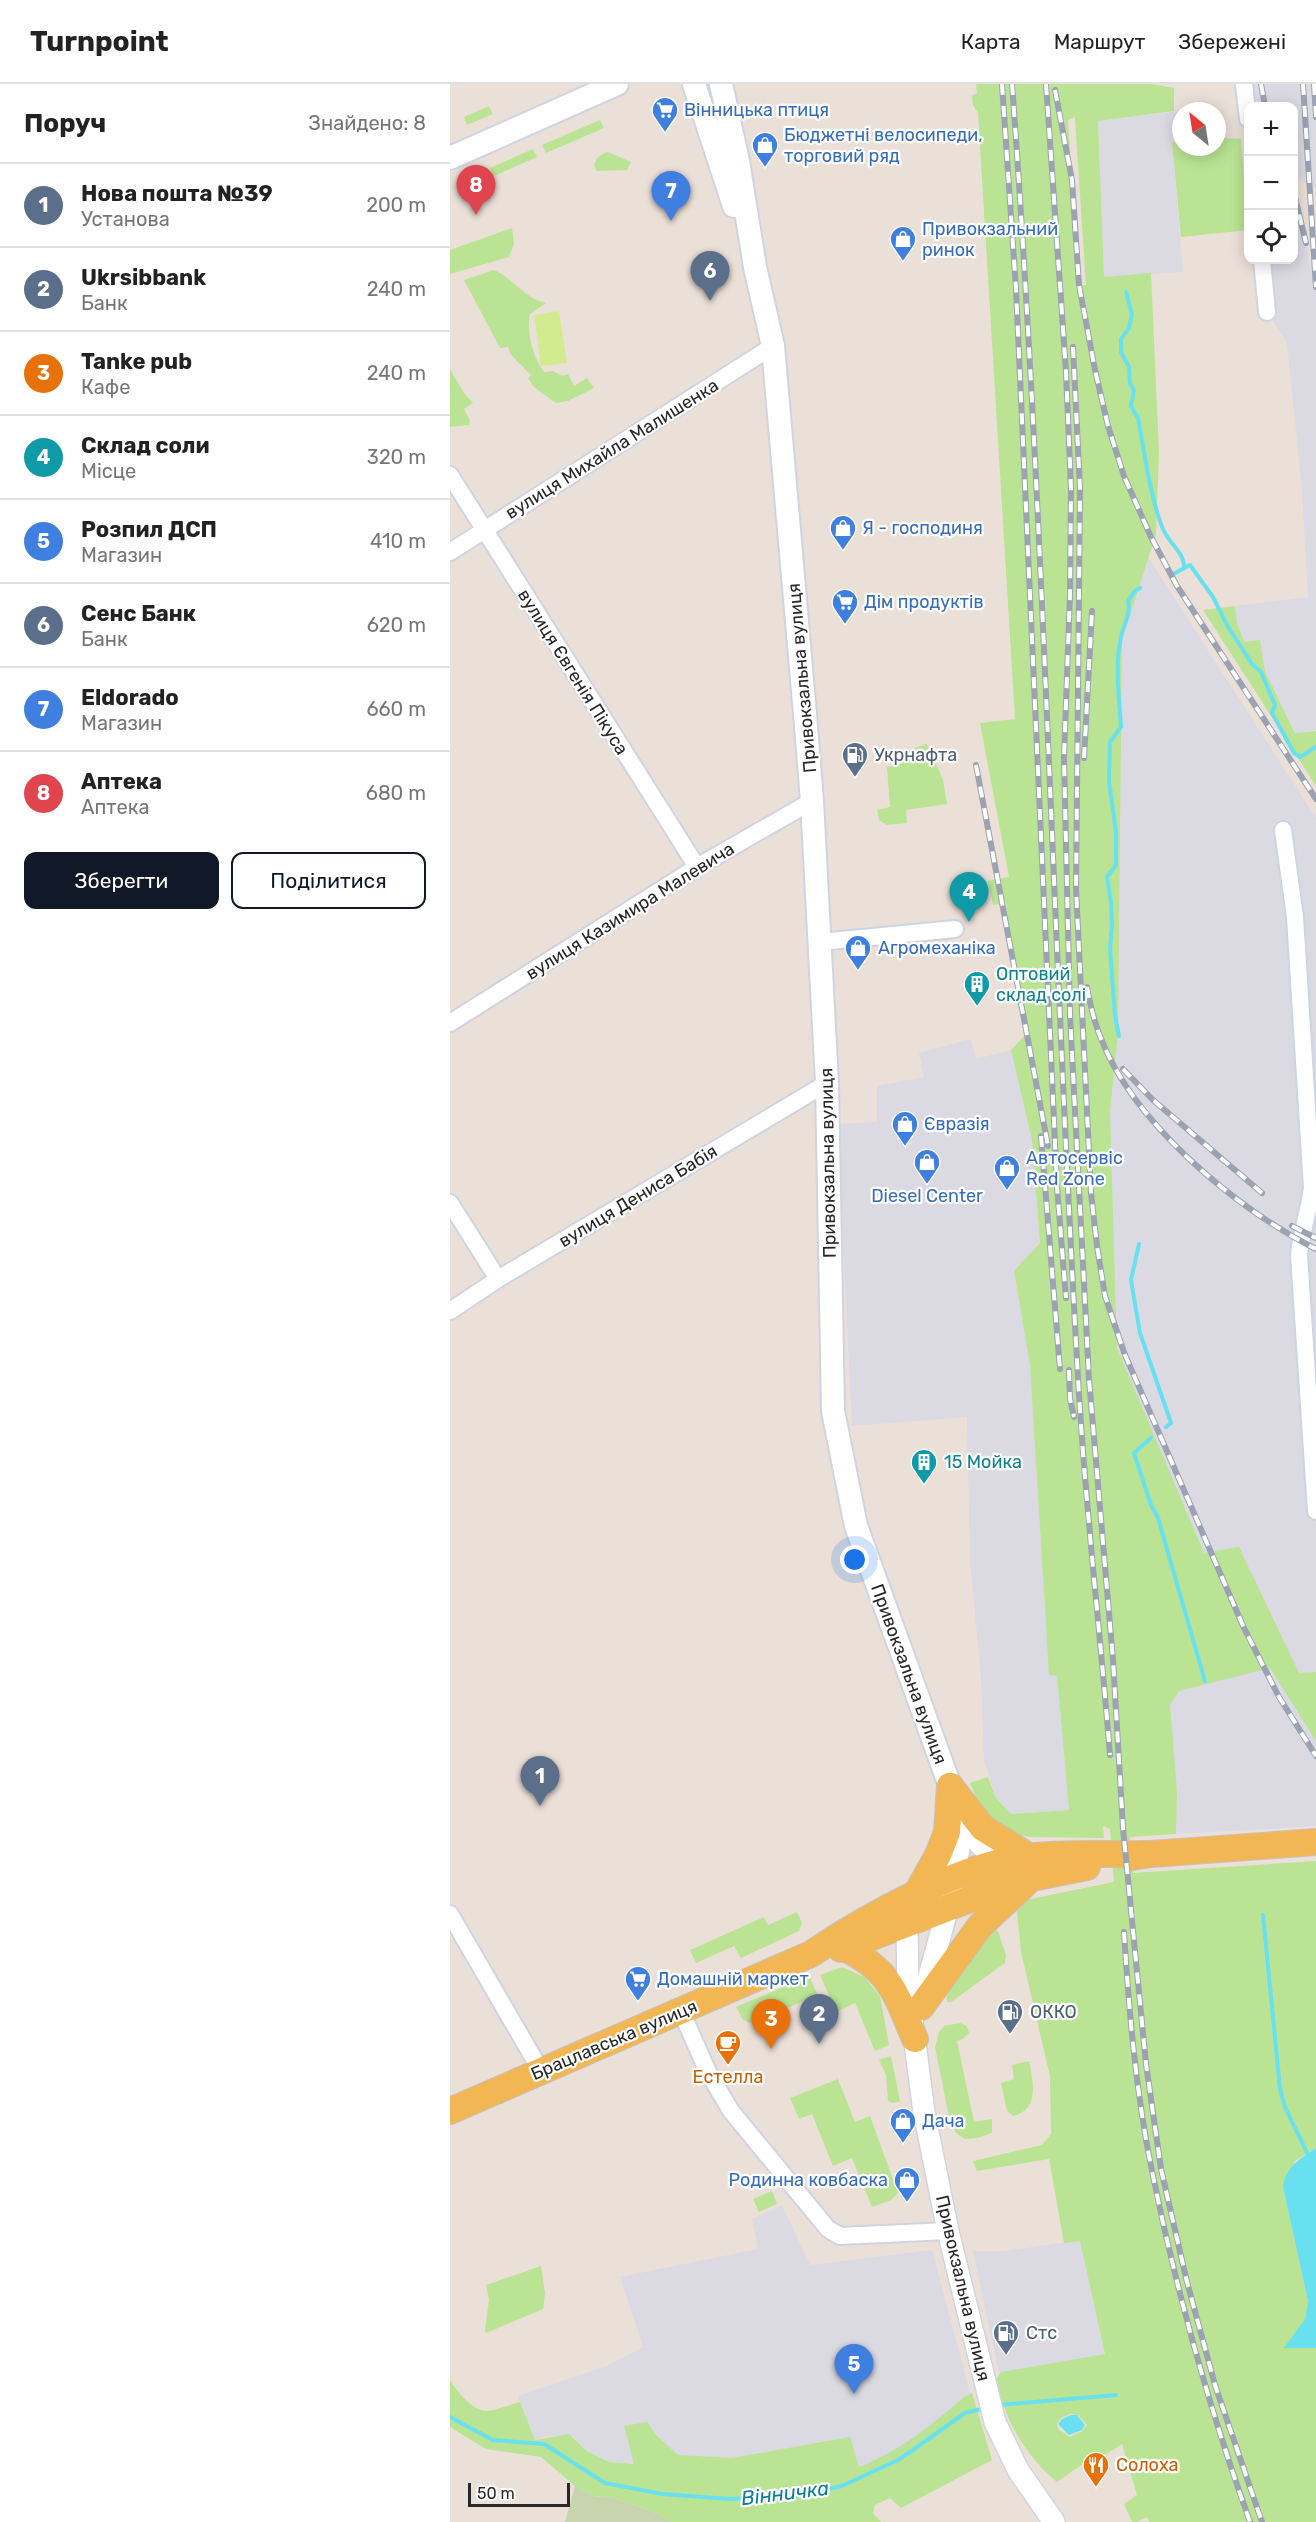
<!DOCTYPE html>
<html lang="uk">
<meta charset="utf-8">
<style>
:root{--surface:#fff;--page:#f2f2f2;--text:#222;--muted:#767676;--line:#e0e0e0;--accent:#111827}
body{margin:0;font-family:Rubik,sans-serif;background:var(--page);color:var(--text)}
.controls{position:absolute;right:18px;top:18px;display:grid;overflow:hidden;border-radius:12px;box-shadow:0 3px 15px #0003}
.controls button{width:54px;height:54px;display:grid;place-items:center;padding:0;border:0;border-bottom:2px solid var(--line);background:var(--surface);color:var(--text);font:30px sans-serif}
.compass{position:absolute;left:722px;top:18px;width:54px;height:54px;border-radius:50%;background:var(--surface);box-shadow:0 3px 15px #0003;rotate:330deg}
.scale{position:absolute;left:18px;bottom:15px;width:102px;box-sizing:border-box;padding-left:6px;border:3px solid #272727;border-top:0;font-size:16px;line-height:21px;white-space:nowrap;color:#272727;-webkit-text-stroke:4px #fff;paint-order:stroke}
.you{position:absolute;left:405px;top:1476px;width:21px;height:21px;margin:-15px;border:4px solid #fff;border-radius:50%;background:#1a73e8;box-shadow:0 0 0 9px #1a73e833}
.badge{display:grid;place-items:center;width:39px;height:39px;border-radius:50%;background:var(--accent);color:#fff;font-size:20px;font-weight:700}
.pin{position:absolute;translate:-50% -50px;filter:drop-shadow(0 2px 3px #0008)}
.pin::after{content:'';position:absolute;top:32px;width:21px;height:18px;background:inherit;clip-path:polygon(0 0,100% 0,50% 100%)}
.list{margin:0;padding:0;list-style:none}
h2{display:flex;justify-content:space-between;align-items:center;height:78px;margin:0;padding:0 24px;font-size:26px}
h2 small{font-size:20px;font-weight:400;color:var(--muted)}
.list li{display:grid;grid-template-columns:39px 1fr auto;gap:18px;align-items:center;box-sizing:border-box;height:84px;padding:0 24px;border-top:2px solid var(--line)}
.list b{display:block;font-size:22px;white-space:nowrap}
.list p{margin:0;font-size:20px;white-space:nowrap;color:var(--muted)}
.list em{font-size:20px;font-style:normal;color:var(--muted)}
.actions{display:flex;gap:12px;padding:18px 24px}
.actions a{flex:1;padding:14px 0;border:2px solid var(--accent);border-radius:12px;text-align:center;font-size:21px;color:var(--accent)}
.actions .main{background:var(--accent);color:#fff}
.icon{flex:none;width:33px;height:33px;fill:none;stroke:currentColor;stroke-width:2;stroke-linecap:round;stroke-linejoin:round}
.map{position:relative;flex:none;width:866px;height:2438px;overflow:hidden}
header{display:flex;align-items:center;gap:36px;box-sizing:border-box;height:84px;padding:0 30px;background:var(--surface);border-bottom:2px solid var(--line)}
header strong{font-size:28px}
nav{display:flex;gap:33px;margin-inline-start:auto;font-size:21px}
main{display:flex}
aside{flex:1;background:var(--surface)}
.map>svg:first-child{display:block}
</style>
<header>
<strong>Turnpoint</strong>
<nav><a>Карта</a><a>Маршрут</a><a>Збережені</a></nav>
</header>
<main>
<aside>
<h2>Поруч<small>Знайдено: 8</small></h2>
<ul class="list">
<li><span class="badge" style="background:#5c6f8a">1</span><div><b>Нова пошта №39</b><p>Установа</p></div><em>200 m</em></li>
<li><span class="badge" style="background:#5c6f8a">2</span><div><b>Ukrsibbank</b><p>Банк</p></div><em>240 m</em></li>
<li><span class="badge" style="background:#e8710a">3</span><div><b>Tanke pub</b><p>Кафе</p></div><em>240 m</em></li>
<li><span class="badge" style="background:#0f9aa8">4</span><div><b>Склад соли</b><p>Місце</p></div><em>320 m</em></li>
<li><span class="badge" style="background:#3f7fe0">5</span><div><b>Розпил ДСП</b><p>Магазин</p></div><em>410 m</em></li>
<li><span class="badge" style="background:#5c6f8a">6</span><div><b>Сенс Банк</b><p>Банк</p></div><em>620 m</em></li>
<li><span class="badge" style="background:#3f7fe0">7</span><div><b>Eldorado</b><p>Магазин</p></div><em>660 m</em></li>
<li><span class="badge" style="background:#e0444e">8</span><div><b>Аптека</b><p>Аптека</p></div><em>680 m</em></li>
</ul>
<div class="actions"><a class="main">Зберегти</a><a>Поділитися</a></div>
</aside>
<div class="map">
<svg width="866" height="2438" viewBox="0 0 866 2438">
<rect width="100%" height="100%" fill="#ebe0d8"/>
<g fill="#dbd9e2">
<polygon points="803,0 866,0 866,104 844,93 844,22 808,22"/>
<polygon points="730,27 731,57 722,58 733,188 654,193 648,37"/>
<polygon points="849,133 866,203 866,646 846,649 815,587 810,556 789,558 785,522 858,513 852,407 837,259 817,228 812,176 844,176 844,134"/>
<polygon points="698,473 866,734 866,1742 726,1750 727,1707 675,1546 660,1028 668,949 672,556"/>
<polygon points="521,955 526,975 561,966 582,1056 590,1159 564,1188 580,1282 599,1591 607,1591 619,1726 561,1730 546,1714 534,1676 531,1594 520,1477 517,1333 402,1342 387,1040 427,1038 427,1002 474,993 469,969"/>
<polygon points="332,2121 360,2181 482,2166 520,2309 469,2351 429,2375 404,2385 209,2386 181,2379 159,2378 138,2368 123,2352 99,2352 85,2356 68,2312 157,2282 193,2263 170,2193 308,2165 302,2135"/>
<polygon points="630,2156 655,2270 549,2289 523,2167 555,2167"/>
</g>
<g fill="#bae393" fill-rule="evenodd">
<path d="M 526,0 L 701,0 L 724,4 L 724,27 L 648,37 L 654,193 L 701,189 L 709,369 L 706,450 L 672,556 L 668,949 L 660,1028 L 667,1264 L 754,1469 L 789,1463 L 849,1589 L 866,1588 L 866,1657 L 820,1584 L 729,1607 L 720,1621 L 727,1708 L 726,1750 L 680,1753 L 683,1789 L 866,1777 L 866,2064 L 845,2077 L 833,2103 L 858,2217 L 855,2235 L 866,2241 L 866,2438 L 699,2438 L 697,2433 L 687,2438 L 682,2438 L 674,2420 L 687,2411 L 672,2360 L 658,2369 L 634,2379 L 607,2398 C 577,2374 552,2333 547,2294 L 551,2288 L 655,2270 L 630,2157 L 614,2159 L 599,2075 L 527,2087 L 523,2077 L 592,2061 L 601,2050 L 600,1992 L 571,1868 L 566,1818 L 664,1798 L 660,1745 L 653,1742 L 654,1754 L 582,1753 L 559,1750 L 531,1725 L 520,1699 L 538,1693 L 546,1714 L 561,1730 L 619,1726 L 607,1592 L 599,1591 L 580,1282 L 564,1187 L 590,1159 L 582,1056 L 561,966 L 575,951 L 566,912 L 556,819 L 543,821 L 538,797 L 559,793 L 530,639 L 565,635 L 528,29 L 523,21 L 522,11 L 527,10 ZM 625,33 L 625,35 L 636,201 L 629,201 L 618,36 ZM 621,2330 L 628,2331 L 637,2341 L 632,2347 L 620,2353 L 608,2345 L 607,2340 L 611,2334 Z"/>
<polygon points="39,22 43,30 17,41 14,33"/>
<polygon points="150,36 154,44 96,69 92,61"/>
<polygon points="767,43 774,54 791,55 798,146 731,153 722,58 731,57 731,63 767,63"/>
<polygon points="83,65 87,73 44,92 40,84"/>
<path d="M 158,68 L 181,78 L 177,86 L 147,87 L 144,82 C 146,74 150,70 158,68 Z"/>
<polygon points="38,84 41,93 13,105 11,100 15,97 15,94"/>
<polygon points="62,144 64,160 59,173 0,190 0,166"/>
<path d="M 44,186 C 65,195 72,213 96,219 L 80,230 C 76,248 83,273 94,288 L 103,287 L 112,292 L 118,290 L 124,302 L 137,294 L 144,304 L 118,317 L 106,319 L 85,304 L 78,295 L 81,291 L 61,271 L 58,263 L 50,264 L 14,196 Z"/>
<polygon points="0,285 14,309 23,319 14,325 20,337 19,341 0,343"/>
<polygon points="785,522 787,539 794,558 810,556 815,587 845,649 866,647 866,702 753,526"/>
<polygon points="477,660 493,696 497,720 456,726 457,739 437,741 429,736 427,726 440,723 437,683 450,681 450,669"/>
<polygon points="347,1828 352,1839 349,1847 291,1874 284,1862 246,1879 240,1866 314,1833 318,1841"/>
<polygon points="543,1845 548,1847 556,1871 555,1879 501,1918 497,1918 497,1912 537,1851"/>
<polygon points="392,1883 414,1893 430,1912 439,1961 425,1967 405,1919 386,1928 370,1891"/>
<polygon points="359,1892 368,1911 301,1939 293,1936 286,1923"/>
<polygon points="510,1939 517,1942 519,1949 513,1955 507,1957 524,2038 542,2035 542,2049 528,2054 515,2055 506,2049 500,2038 485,1963 489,1948 494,1942"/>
<polygon points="441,1972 450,2017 443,2019 438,2017 436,1991 429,1976"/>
<path d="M 579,1977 C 583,1997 590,2026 563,2032 L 557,2027 L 551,1999 L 564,1995 L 562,1981 Z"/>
<polygon points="388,1995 405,2038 420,2032 448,2109 441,2116 422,2123 402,2074 383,2082 362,2030 349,2035 340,2014"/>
<polygon points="322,2107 327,2120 309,2128 303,2115"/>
<polygon points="91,2182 95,2209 93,2225 36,2249 35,2246 39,2216 36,2201"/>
<path d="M 0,2296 C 7,2307 22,2327 37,2327 C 47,2326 60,2321 70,2318 L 85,2356 L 119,2350 L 138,2368 L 159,2378 L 184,2380 L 174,2342 L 197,2338 L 207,2352 L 228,2371 L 282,2374 L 400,2353 L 409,2383 C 450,2367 482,2341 514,2313 L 522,2309 L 542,2376 L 451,2424 L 440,2414 L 425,2421 L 423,2429 L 431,2438 L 221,2438 L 211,2431 L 165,2414 L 143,2412 L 125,2402 L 91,2373 L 36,2365 L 0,2343 Z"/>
</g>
<polygon fill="#c7d5af" points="125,2402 143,2412 165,2414 211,2431 221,2438 115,2438"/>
<polygon fill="#d1eb8e" points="109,227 117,279 91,282 84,231"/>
<g fill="#68e0f0">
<path d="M 866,2064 L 866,2264 L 834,2264 L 855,2235 L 858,2217 L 833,2103 C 836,2082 850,2075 866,2064 Z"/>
<polygon points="621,2331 627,2331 635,2341 632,2346 619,2351 608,2340 612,2335"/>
</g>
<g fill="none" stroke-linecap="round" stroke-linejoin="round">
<g stroke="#68e0f0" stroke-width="4">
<path d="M 676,208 L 682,230 L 679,244 L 671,255 L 671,268 L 679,283 L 680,299 L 684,307 L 681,322 L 688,334 C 695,370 699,408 712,443 C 716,456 735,469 734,483"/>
<polyline points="725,489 740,481 763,513 778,543 802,580 811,588 825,621 822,629 844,669 850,673 866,663"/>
<path d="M 669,952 L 665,932 L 660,864 L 662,843 L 661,818 L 657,793 L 666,781 L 666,748 L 659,697 L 660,658 L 671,643 C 669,612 664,580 672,549 C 675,538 681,529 678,517 L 685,507 L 690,504"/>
<polyline points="689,1160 681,1196 690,1249 721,1339 716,1343"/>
<polyline points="701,1354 684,1369 701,1421 708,1434 755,1597"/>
<polyline points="813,1831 830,2005 835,2023 859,2073"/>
<polyline points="548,2321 666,2311"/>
<polyline points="0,2333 43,2356 94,2360 155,2399 212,2410 280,2415 344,2412 392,2402 450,2375 515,2329 535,2324"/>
</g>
<g stroke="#ced4e1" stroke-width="20">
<g id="minor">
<polyline points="794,0 798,35"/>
<polyline points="812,176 817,228"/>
<polyline points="0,391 247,783"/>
<polyline points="0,468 323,262"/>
<path d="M 833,746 L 845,833 L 862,1104 C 859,1127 851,1149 849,1171 L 866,1427"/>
<polyline points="370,858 505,845"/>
<polyline points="0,939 247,783 362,717"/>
<polyline points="0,1119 48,1195"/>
<polyline points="0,1227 48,1195 377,999"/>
<polyline points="0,1830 91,1987"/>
<polyline points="231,1927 258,1988 281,2027 378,2145 390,2152 498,2147"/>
</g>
</g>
<g stroke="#ced4e1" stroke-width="24">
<g id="tertiary">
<polyline points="461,1826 457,1840 458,1905 474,2028 498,2147 545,2338 568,2386 604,2438"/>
<polyline points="472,1918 498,1823"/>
</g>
</g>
<g stroke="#ced4e1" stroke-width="26">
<g id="secondary">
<polyline points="244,0 284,122"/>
<polyline points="271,0 288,77 305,183 323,262 355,630 362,717 377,999 383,1327 406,1442 500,1702 510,1756 498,1823"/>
<polyline points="0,74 167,0"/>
<path d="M 511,1728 C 523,1754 536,1771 562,1784"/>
</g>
</g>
<g stroke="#c3c3c3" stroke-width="28">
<g id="primary">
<polyline points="500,1702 533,1744 578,1772"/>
<polyline points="682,1773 701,1770 866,1758"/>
<polyline points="465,1812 488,1771 497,1748 500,1702"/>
<path d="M 395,1864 C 442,1888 445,1909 465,1955"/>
<polyline points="391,1865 536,1809 582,1794 637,1783"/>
<polyline points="471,1923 530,1842 575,1800"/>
<path d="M 0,2027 L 361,1870 C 419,1831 508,1782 577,1773 C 614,1768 659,1771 697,1770"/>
</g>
</g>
<use href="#minor" stroke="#fff" stroke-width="16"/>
<use href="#tertiary" stroke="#fff" stroke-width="21"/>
<use href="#secondary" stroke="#fff" stroke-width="22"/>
<use href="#primary" stroke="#f3b655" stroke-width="26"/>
<g stroke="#9ba2b2" stroke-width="6">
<g id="rail">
<polyline points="552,0 566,205 607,1103 616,1214"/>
<path d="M 562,0 C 594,431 603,863 628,1294 C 635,1420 650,1545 660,1671"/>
<polyline points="596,0 616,288 621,404 620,510 614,674 620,931 639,1295 663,1576 673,1744 696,1980 711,2085 737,2198 765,2301 812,2438"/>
<polyline points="811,0 815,22"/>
<polyline points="853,0 866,203"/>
<polyline points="864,0 866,33"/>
<polyline points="605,6 622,96 629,201 645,286 658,342 674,392 701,453 727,502 866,715"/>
<polyline points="844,109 856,159"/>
<polyline points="623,263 630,405 626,805 641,1109 647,1162 655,1212 675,1271 794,1544 829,1613 866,1672"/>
<polyline points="634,674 642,527"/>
<polyline points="526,681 598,1062"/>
<path d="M 637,903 C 640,920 644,937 650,952 C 682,1038 786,1125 866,1165"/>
<polyline points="673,985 703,1016 812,1109"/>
<polyline points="591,1052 610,1285"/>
<polyline points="842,1142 866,1154"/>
<polyline points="619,1286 620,1315 624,1333"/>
<path d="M 674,1848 C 679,1928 686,2009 702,2087 C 726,2206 759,2324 800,2438"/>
</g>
</g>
<use href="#rail" stroke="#fff" stroke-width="4" stroke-dasharray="11" stroke-linecap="butt"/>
</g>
<defs>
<g id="supermarket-pin" transform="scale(1.35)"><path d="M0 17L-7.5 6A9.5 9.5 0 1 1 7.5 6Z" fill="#3f7fe0" stroke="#fff"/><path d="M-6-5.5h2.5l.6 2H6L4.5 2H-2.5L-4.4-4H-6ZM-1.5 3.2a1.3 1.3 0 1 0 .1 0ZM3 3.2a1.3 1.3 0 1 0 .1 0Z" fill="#fff"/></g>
<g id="shop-pin" transform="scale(1.35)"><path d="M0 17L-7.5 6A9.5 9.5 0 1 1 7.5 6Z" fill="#3f7fe0" stroke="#fff"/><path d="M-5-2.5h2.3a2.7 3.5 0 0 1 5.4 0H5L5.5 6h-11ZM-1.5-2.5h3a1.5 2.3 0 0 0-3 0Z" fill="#fff"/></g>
<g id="fuel-pin" transform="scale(1.35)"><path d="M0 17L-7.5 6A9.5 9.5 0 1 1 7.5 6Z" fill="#5c6f8a" stroke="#fff"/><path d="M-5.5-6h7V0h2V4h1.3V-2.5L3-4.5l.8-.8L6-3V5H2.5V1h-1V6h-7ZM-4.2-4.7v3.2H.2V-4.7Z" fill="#fff"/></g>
<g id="building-pin" transform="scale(1.35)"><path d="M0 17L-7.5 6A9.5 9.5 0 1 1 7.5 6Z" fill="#0f9aa8" stroke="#fff"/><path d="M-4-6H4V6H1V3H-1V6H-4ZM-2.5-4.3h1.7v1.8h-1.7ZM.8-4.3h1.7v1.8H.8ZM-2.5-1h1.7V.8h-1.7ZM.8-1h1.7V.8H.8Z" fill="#fff"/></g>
<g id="cafe-pin" transform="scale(1.35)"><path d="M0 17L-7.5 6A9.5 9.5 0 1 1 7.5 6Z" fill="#e8710a" stroke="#fff"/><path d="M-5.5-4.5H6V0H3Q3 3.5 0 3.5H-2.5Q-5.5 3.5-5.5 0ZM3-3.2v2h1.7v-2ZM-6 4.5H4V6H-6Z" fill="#fff"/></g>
<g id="restaurant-pin" transform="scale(1.35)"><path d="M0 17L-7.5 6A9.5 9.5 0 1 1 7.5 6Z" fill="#e8710a" stroke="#fff"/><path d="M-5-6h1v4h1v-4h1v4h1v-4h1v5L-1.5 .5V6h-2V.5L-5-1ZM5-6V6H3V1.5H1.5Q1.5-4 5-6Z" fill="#fff"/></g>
</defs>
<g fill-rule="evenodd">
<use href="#supermarket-pin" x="215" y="26"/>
<use href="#shop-pin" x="315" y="61"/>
<use href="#shop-pin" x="453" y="155"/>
<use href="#shop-pin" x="393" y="444"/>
<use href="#supermarket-pin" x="395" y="518"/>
<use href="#fuel-pin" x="405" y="671"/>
<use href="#shop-pin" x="408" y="864"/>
<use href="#building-pin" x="527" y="900"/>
<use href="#shop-pin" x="455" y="1040"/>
<use href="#shop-pin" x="477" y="1078"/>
<use href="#shop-pin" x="557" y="1084"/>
<use href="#building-pin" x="474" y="1378"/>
<use href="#supermarket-pin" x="188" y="1895"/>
<use href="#fuel-pin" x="560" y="1928"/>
<use href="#cafe-pin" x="278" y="1959"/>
<use href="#shop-pin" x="453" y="2037"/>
<use href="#shop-pin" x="457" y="2096"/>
<use href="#fuel-pin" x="556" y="2249"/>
<use href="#restaurant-pin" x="646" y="2381"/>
</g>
<g text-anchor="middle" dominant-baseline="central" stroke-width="4.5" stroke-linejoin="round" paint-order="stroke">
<g font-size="18" fill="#366cbe" stroke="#fff" text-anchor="start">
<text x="234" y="26">Вінницька птиця</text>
<text x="334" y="51">Бюджетні велосипеди,<tspan x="334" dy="21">торговий ряд</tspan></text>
<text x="472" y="145">Привокзальний<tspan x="472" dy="21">ринок</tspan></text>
<text x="412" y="444">Я - господиня</text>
<text x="414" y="518">Дім продуктів</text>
<text x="428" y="864">Агромеханіка</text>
<text x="474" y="1040">Євразія</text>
<text x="576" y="1074">Автосервіс<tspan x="576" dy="21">Red Zone</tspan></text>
<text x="477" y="1112" text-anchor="middle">Diesel Center</text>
<text x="207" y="1895">Домашній маркет</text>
<text x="472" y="2037">Дача</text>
<text x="438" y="2096" text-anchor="end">Родинна ковбаска</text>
</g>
<g font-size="18" fill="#272727" stroke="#fff">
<text transform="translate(162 365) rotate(-32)">вулиця Михайла Малишенка</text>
<text transform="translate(123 588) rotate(58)">вулиця Євгенія Пікуса</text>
<text transform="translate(352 594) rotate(-95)">Привокзальна вулиця</text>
<text transform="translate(180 827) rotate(-32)">вулиця Казимира Малевича</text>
<text transform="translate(378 1079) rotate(-91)">Привокзальна вулиця</text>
<text transform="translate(188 1112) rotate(-31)">вулиця Дениса Бабія</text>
<text transform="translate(459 1590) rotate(70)">Привокзальна вулиця</text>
<text transform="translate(164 1956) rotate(-23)">Брацлавська вулиця</text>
<text transform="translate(513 2204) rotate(77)">Привокзальна вулиця</text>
</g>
<g font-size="18" fill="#4e5e75" stroke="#fff" text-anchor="start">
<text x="424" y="671">Укрнафта</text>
<text x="580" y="1928">ОККО</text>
<text x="576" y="2249">Стс</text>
</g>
<g font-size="18" fill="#0d838f" stroke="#fff" text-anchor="start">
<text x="546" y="890">Оптовий<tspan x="546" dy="21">склад солі</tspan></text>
<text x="494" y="1378">15 Мойка</text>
</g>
<g font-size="18" fill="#c56008" stroke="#fff">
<text x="278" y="1993">Естелла</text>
<text x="666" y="2381" text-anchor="start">Солоха</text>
</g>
<g font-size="20" font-style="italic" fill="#0b7d98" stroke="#fff">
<text transform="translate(335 2409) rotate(-7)">Вінничка</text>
</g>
</g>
</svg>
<div class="controls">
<button>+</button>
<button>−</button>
<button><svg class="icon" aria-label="locate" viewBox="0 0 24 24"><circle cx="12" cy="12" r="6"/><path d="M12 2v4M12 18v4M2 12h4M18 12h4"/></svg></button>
</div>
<svg class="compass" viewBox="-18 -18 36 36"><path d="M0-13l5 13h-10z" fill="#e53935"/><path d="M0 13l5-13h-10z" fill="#767676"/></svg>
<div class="scale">50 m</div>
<div class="you"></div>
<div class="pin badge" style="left:90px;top:1722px;background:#5c6f8a">1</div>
<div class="pin badge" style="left:369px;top:1960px;background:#5c6f8a">2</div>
<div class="pin badge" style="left:321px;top:1965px;background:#e8710a">3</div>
<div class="pin badge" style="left:519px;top:838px;background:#0f9aa8">4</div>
<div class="pin badge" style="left:404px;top:2310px;background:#3f7fe0">5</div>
<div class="pin badge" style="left:260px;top:217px;background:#5c6f8a">6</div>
<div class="pin badge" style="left:221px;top:137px;background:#3f7fe0">7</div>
<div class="pin badge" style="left:26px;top:131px;background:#e0444e">8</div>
</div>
</main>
